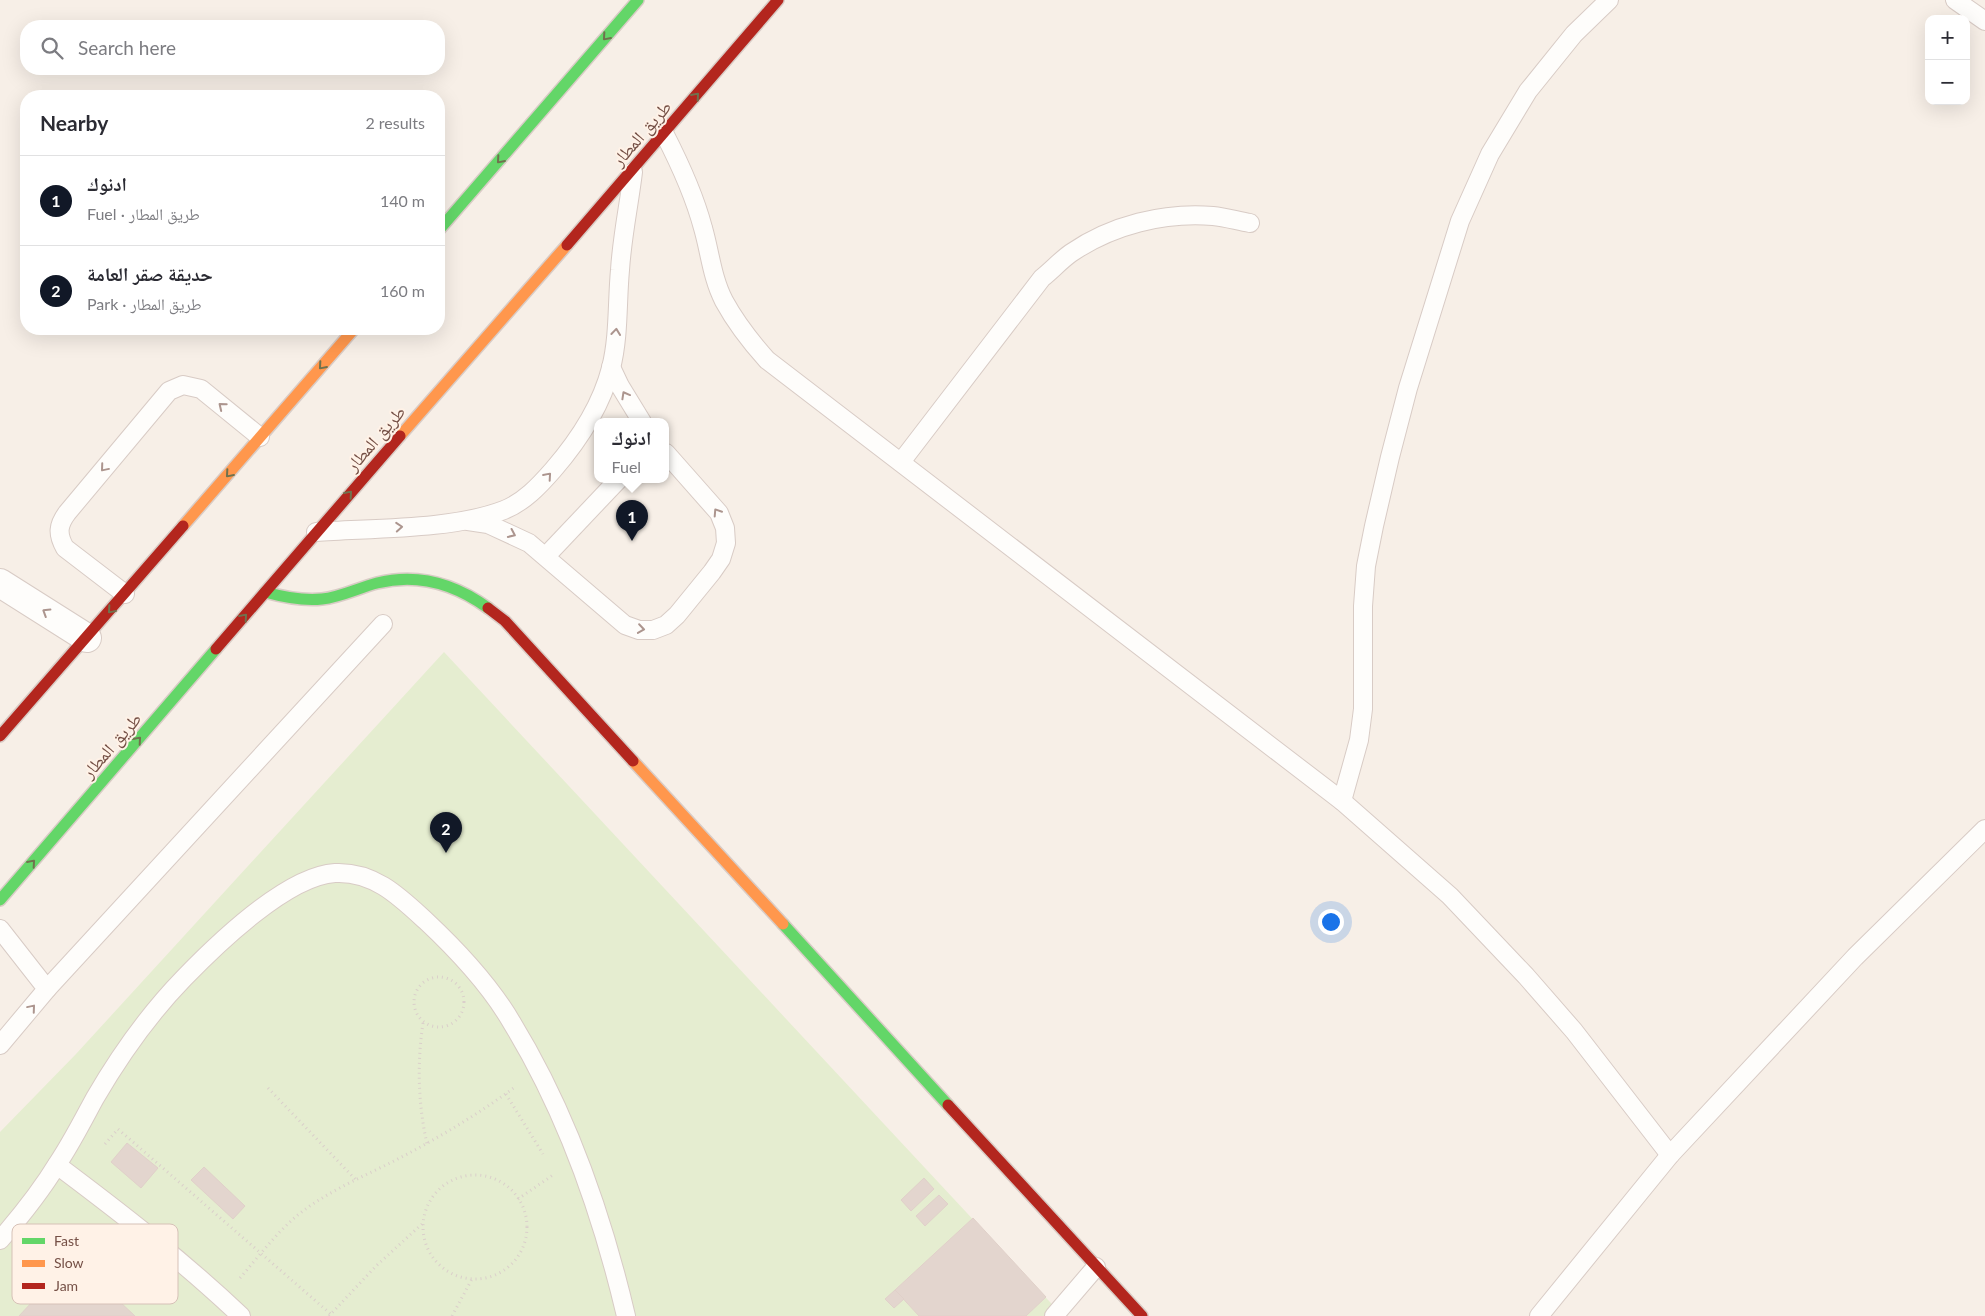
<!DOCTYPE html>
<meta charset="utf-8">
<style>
:root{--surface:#fff;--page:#f2f2f3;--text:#2b2b33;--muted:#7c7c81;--line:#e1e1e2;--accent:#111827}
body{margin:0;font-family:Lato,"Noto Naskh Arabic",sans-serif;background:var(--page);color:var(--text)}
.controls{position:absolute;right:15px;top:15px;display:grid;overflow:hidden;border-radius:10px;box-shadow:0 5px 20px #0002}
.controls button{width:45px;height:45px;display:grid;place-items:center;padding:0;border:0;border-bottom:1px solid var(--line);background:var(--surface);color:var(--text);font:25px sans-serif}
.you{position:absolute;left:1330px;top:921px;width:18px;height:18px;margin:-12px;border:4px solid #fff;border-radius:50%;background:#1a73e8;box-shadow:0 0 0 8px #1a73e833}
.badge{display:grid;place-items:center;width:32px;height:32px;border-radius:50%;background:var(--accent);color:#fff;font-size:16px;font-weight:700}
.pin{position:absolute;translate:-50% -41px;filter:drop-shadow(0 1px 2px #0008)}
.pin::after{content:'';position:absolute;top:26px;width:18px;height:15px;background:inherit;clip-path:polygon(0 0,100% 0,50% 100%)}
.popup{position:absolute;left:594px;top:418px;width:75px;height:65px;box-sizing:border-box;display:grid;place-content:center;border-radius:10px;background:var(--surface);filter:drop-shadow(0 1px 4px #0005);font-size:16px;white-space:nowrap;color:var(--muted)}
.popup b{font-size:19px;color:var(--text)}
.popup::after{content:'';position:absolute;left:50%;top:100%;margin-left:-10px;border:10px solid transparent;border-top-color:var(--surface)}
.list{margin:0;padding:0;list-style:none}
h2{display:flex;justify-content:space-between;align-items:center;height:65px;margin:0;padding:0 20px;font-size:21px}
h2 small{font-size:16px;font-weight:400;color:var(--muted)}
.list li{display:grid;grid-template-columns:32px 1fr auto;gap:15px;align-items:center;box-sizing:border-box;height:90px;padding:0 20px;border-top:1px solid var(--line)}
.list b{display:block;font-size:19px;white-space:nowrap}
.list p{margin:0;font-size:16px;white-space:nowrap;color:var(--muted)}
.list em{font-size:16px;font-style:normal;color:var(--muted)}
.icon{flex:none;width:28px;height:28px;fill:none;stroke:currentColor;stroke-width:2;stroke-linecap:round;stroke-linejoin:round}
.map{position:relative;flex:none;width:1985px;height:1316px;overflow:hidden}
.search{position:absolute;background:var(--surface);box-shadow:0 5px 20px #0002;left:20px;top:20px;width:425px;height:55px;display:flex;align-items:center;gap:12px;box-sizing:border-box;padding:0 18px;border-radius:20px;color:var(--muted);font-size:19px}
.panel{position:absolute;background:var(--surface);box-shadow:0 5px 20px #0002;left:20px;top:90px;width:425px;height:245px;border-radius:20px}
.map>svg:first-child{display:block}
</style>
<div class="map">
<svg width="1985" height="1316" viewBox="0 0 1985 1316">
<rect width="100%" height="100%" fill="#f7efe7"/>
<polygon fill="#e5edd0" points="444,652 1063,1316 0,1316 0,1132 76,1054"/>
<g fill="#e3d5ce" stroke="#e0d0c9">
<polygon points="127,1143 158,1168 141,1188 111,1162"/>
<polygon points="204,1167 245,1206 233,1219 191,1180"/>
<polygon points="924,1178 934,1189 911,1211 901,1200"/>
<polygon points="939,1195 948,1204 925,1226 916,1216"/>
<polygon points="973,1218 1046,1297 1026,1316 919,1316 895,1290"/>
<polygon points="73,1258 135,1316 19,1316"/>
<polygon points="895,1290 904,1299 894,1308 885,1299"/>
</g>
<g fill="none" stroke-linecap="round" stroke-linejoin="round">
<g stroke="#d8cbc5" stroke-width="20">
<g id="lane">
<polyline points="1955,0 1985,21"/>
<path d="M 664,133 C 680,164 694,194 703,228 C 710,252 712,278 724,301 C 736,323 750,341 767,360 L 1342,801 L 1450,896 L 1526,976 L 1574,1031 L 1670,1155"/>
<polyline points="611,367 620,386 642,422"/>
<path d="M 901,462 L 1042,278 C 1052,270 1061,260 1071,253 C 1112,225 1164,212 1213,216 C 1225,217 1238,221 1250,223"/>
<polyline points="468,521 488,524 529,543 625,625 639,630 653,630 666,625 677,615 712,572 721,559 726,543 725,528 719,513 666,453"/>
<path d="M 316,532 C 372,528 452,530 504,510 C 524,502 539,486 553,470 C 579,440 601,407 611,368 C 619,337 617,302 620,270 C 622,237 629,205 633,172"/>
<polyline points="546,556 618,480"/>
<path d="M 125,594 L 65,548 C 57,534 58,525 67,513 L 169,391 L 183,385 L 201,389 L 260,437"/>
<polyline points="1342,801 1359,740 1363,709 1363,606 1366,566 1374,526 1390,457 1408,388 1460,221 1490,154 1528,91 1574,34 1609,0"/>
<polyline points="0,929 47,989 0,1045"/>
<polyline points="47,989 383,624"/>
<path d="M 57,1165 C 121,1213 183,1261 241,1316"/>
<path d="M 0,1240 C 21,1216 41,1191 58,1163 C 72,1142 83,1120 95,1098 C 120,1055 149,1014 184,978 C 217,944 287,876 335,873 C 374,871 400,897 426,921 C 458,951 490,985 512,1023 C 567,1113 602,1214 626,1316"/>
<polyline points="1054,1316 1096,1267"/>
<polyline points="1539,1316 1670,1155 1855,957 1985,829"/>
</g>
</g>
<g stroke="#d8cbc5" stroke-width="30">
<polyline id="street" points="0,583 87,638"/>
</g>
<g stroke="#d9ccc6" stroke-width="14">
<g id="fast">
<polyline points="439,230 638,0"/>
<path d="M 265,592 C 283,597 303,601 322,599 C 341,597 358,588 377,583 C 417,573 455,584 488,608"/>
<polyline points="0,900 216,649"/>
<polyline points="783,924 948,1105"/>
</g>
</g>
<g stroke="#d9ccc6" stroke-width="14">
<g id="slow">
<polyline points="400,436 567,245"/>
<polyline points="183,526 354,329"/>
<polyline points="633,761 783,924"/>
</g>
</g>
<g stroke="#d9ccc6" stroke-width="14">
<g id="jam">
<polyline points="567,245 778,0"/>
<polyline points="488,608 505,621 633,761"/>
<polyline points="216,649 400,436"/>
<polyline points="0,736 183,526"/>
<polyline points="948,1105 1142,1316"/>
</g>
</g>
<g stroke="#dacfca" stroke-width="3" stroke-dasharray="1 4" stroke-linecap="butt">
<circle cx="439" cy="1002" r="25"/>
<path d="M 423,1023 C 417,1064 418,1103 427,1144"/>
<polyline points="268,1088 356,1180"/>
<polyline points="506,1094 543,1154"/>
<polyline points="105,1144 118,1129 333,1316"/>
<circle cx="475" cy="1227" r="52"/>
<polyline points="518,1199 553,1175"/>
<path d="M 240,1278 C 259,1256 277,1232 299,1214 C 327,1192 360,1178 392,1162 C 435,1140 477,1115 515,1087"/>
<polyline points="329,1316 376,1266 422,1224"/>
<polyline points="452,1316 472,1279"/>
</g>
<use href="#lane" stroke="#fefdfb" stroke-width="18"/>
<use href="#street" stroke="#fefdfb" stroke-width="28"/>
<use href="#fast" stroke="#63d668" stroke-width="11"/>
<use href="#slow" stroke="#ff974d" stroke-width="11"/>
<use href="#jam" stroke="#b3261e" stroke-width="11"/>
</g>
<defs><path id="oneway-chevron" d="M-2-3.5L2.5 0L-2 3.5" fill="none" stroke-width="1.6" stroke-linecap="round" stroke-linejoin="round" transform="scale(1.25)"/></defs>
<g stroke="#70724e">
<use href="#oneway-chevron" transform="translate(606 37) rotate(131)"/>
<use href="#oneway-chevron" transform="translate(696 96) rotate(-49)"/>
<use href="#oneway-chevron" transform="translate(500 160) rotate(131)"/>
<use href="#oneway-chevron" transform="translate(322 366) rotate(131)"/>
<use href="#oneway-chevron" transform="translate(229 474) rotate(131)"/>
<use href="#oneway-chevron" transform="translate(349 494) rotate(-49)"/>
<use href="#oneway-chevron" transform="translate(111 610) rotate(131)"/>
<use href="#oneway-chevron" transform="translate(244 617) rotate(-49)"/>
<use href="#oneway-chevron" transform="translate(138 740) rotate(-49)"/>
<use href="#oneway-chevron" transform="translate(32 863) rotate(-49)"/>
</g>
<g stroke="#ac958e">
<use href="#oneway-chevron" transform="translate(616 332) rotate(-84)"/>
<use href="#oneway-chevron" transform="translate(625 395) rotate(-119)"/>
<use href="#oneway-chevron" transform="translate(222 406) rotate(-141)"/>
<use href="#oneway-chevron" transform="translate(104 468) rotate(130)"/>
<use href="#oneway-chevron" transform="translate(548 476) rotate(-49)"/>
<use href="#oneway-chevron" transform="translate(717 512) rotate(-123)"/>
<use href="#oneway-chevron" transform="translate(399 527) rotate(-4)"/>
<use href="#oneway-chevron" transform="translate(512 534) rotate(25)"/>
<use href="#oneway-chevron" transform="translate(46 612) rotate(-148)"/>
<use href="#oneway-chevron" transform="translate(641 629) rotate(8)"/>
<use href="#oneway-chevron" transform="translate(32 1008) rotate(-50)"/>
</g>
<g text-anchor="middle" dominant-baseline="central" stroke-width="4" stroke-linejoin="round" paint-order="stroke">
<g font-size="18" fill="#755046" stroke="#fff2e7">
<text transform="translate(641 133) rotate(-49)">طريق المطار</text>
<text transform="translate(375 438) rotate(-49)">طريق المطار</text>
<text transform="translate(111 745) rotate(-49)">طريق المطار</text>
</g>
</g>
<rect x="12" y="1224" width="166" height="80" rx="8" fill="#fff2e7" stroke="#d6c1b7" stroke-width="1"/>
<rect x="22" y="1238" width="23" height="6" fill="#63d668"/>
<rect x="22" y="1260" width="23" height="7" fill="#ff974d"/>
<rect x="22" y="1283" width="23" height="6" fill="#b3261e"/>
<g font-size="14" fill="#755046">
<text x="54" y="1246">Fast</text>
<text x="54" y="1268">Slow</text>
<text x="54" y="1291">Jam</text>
</g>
</svg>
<div class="controls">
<button>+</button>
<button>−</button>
</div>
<div class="you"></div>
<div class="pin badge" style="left:632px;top:541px">1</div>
<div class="popup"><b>ادنوك</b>Fuel</div>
<div class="pin badge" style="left:446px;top:853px">2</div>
<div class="search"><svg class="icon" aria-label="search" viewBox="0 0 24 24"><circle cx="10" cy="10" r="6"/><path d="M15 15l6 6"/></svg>Search here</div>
<section class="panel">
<h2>Nearby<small>2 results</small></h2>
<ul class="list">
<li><span class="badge">1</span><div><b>ادنوك</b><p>Fuel · طريق المطار</p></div><em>140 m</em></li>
<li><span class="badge">2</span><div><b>حديقة صقر العامة</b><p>Park · طريق المطار</p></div><em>160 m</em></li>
</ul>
</section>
</div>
